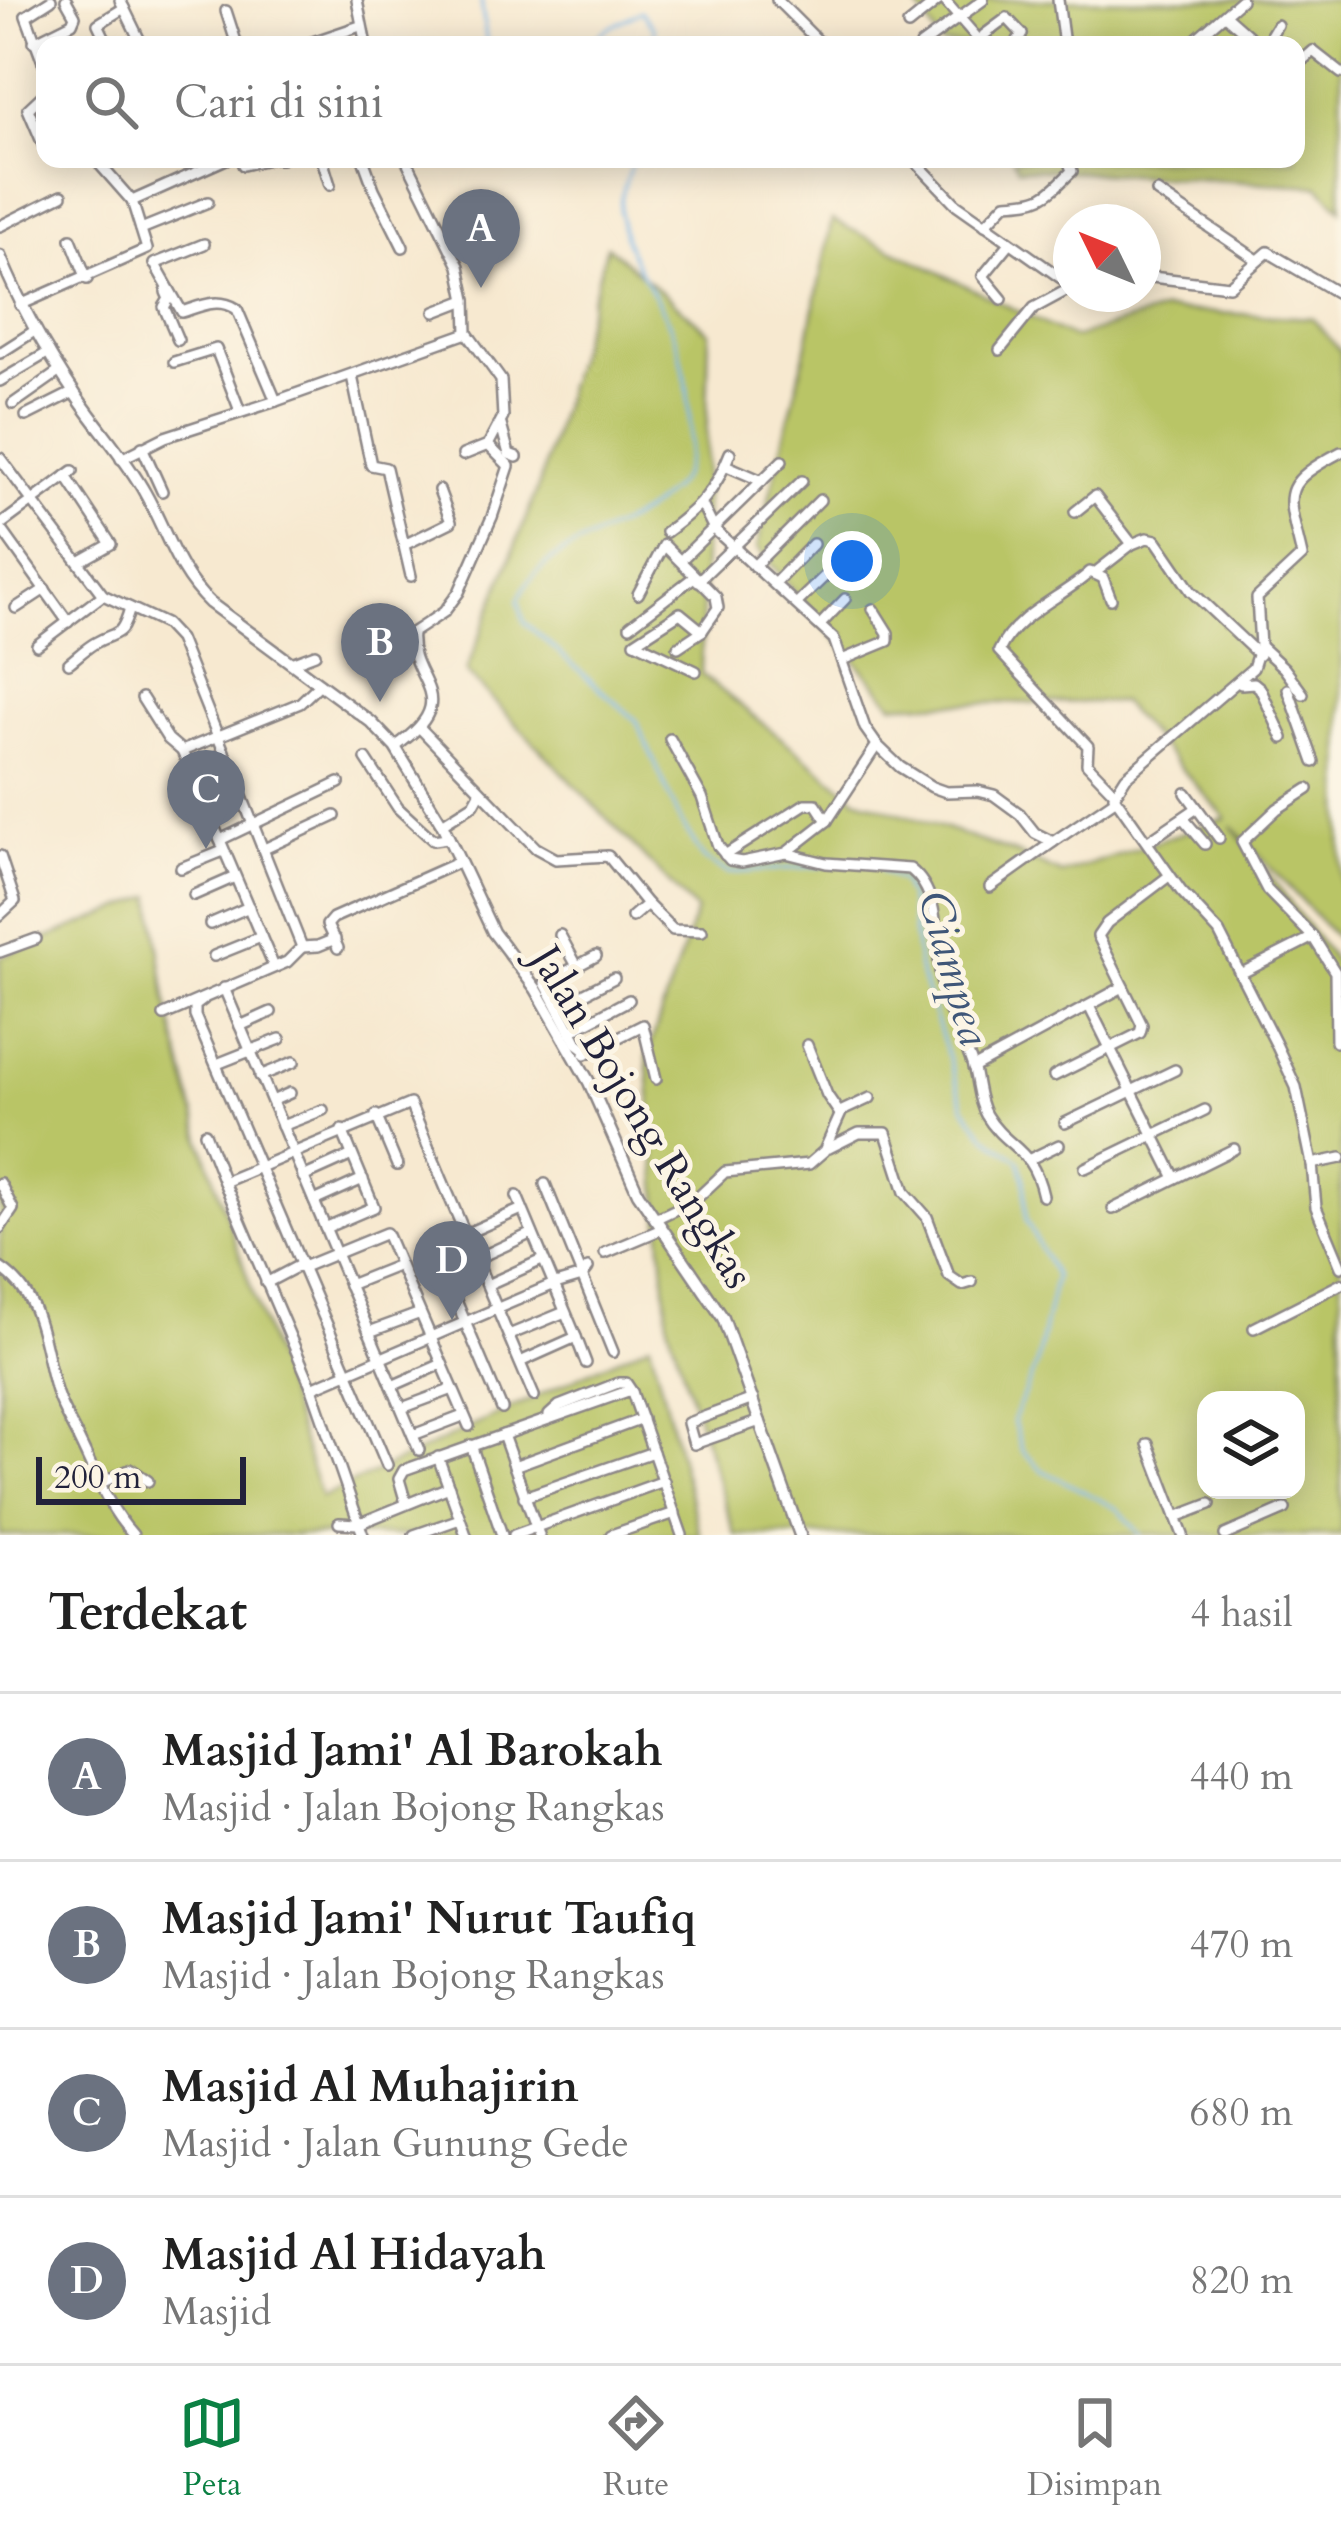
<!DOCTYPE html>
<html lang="id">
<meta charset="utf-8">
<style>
:root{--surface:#fff;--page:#f6f6f6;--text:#222;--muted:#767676;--line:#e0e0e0;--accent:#0b8043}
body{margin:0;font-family:Cardo,serif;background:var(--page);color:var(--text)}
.controls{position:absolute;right:36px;bottom:36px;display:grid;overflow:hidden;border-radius:24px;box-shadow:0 6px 30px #0003}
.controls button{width:108px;height:108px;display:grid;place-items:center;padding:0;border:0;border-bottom:3px solid var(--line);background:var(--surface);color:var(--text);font:60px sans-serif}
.compass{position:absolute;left:1053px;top:204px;width:108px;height:108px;border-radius:50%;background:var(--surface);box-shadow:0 6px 30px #0003;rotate:313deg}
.scale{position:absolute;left:36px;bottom:30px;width:210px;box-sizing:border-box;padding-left:12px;border:6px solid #22223b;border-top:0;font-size:33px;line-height:42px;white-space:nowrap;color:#22223b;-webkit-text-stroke:9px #fcf5e5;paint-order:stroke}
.you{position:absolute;left:852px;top:561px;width:42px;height:42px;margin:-30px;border:9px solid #fff;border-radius:50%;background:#1a73e8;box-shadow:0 0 0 18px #1a73e833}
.badge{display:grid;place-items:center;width:78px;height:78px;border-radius:50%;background:var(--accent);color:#fff;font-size:39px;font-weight:700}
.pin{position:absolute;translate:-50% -99px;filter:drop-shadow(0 3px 6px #0008)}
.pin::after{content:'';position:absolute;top:63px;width:42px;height:36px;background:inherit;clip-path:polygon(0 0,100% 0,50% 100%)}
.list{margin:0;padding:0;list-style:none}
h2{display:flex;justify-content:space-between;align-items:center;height:156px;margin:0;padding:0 48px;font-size:51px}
h2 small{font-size:39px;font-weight:400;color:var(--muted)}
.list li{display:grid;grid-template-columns:78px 1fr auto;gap:36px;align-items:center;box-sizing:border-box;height:168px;padding:0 48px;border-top:3px solid var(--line)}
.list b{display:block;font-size:45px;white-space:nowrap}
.list p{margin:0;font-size:39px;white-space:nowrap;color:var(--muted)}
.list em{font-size:39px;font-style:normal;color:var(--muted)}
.icon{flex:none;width:66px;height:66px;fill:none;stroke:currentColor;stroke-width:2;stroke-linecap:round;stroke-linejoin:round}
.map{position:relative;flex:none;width:1341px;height:1535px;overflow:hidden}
.search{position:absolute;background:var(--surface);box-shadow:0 6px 30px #0003;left:36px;right:36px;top:36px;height:132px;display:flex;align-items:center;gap:30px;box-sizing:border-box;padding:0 42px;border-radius:24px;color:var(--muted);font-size:45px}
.sheet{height:828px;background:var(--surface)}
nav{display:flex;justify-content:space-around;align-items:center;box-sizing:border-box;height:168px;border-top:3px solid var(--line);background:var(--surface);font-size:33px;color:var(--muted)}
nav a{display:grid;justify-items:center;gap:6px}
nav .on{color:var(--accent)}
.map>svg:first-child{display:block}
</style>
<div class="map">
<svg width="1341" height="1535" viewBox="0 0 1341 1535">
<rect width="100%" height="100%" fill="#fcf5e5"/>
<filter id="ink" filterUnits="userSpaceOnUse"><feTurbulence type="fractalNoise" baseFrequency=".00833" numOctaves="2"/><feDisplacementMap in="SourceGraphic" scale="24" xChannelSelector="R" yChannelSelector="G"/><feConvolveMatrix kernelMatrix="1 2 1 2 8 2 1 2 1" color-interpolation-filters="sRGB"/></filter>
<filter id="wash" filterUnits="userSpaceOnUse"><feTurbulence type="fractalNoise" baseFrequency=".004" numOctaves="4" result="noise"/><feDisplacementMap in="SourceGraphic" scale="48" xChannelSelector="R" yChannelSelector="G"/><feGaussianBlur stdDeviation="2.7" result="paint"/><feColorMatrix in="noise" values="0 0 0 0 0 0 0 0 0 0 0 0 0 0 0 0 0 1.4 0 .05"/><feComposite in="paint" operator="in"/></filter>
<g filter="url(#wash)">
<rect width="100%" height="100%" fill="#f7e9d0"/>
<g fill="#b9c566" stroke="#6e7450" stroke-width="3" fill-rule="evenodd">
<polygon points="914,0 1341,0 1341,209 1319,186 1018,168 1013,159 1296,159 1296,45 942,45"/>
<path d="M 832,220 L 1073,338 L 1164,310 L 1312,318 L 1341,352 L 1341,943 L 1231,825 L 1341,970 L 1341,1535 L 735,1535 L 668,1324 L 647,1055 L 696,911 L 466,672 L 540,482 L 607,246 L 709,332 L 701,674 L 856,798 L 1015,853 L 1062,874 L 1226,818 L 1121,702 L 893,704 L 757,548 L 804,357 ZM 1206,1400 L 1296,1400 L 1296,1490 L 1206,1490 Z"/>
<polygon points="152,896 166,998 201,1139 321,1498 650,1343 700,1535 0,1535 0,957"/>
</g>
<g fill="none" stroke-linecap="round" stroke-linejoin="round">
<g stroke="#76b6ea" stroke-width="3">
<polyline points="481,0 487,45"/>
<polyline points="588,45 605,30 641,11 654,28 655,45"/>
<path d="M 633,159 C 629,175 619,196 620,213 C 624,258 656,291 672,330 C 687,365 698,440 682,476 C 679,483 670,490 664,496 C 619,539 546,539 518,600 L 524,622 L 636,720 L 681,822 L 704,859 L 728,873 L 824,866"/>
<polyline points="881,870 901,881 909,899 919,969 964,1106 986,1136 1019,1160 1025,1181 1026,1220 1055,1277 1036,1366 1013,1420 1022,1450 1042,1470 1118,1509 1141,1535"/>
</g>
</g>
</g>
<g filter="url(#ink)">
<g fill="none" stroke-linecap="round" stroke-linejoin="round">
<g stroke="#8c8686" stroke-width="14">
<g id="minor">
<polyline points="357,0 366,45"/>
<polyline points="777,0 822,45"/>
<polyline points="944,0 978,39"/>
<polyline points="1058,0 1064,45"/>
<polyline points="124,8 142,45"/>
<polyline points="226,11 237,45"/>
<polyline points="1226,16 1259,45"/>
<polyline points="908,25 939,0"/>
<polyline points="984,35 1007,18 1022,34 1015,45"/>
<polyline points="34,42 72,23 75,16 66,0"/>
<polyline points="108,45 98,24 124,8 120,0"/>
<polyline points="304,45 360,26"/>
<polyline points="921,45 983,0"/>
<polyline points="1189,45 1241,0"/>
<polyline points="1265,45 1277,25"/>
<polyline points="1296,66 1313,51 1341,73"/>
<polyline points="45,67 26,16 51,0"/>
<polyline points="45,93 28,109 45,149"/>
<polyline points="95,159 132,201"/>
<polyline points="277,159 281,159"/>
<polyline points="322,159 330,185"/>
<polyline points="363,159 374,189 403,247"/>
<polyline points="913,159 956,204 1071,285"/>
<polyline points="243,165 268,159"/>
<polyline points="1157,192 1256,259"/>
<path d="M 985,225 L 1006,203 C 1043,201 1045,198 1072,171 L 1068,159"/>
<polyline points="0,226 62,195"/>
<polyline points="141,229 208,202"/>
<polyline points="71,239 87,279"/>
<polyline points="154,264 204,244"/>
<polyline points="1143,276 1229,286 1268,252 1341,295"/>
<polyline points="166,292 169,299 164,307 178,340"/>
<polyline points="1002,299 983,276 1010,243"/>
<polyline points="20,305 147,249 132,201 226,159"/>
<polyline points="435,312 466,300"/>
<polyline points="1000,350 1034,308 1071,288"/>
<polyline points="0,353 36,330"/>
<polyline points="174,362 216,349 240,411"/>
<polyline points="352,376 371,465 386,468 411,576"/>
<polyline points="0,381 49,352"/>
<polyline points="276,401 467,333"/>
<polyline points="13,404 60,371"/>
<polyline points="26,416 74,392"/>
<polyline points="501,425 509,454 517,457"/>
<polyline points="142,447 162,491"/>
<path d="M 1341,452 C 1276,486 1288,494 1302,556 L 1257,598 L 1260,646 L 1253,668 L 1126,777 L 1114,796 L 1181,891 L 1219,932 L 1276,1044 L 1296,1087 L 1312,1164 L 1316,1207 L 1341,1267"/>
<polyline points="463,455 488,445"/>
<polyline points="0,458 103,595 165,624 179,639 302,947 287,962 164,1015"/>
<path d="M 121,459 L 165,437 L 276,401 L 237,309 C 218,297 201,306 182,312 L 157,268"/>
<polyline points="725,465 762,481"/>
<polyline points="66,476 111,544 79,562"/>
<polyline points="701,503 714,529 834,639 865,728 877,745 900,767 932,787 946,792 978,791 994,795 1020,814 1035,833 1053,842 1115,800"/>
<polyline points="1075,512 1095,496 1132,544 1096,572"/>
<polyline points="0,525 73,471"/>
<polyline points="0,527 68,622"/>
<path d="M 666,532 C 700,507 715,492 730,453"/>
<polyline points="1132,544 1147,538 1156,540 1191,591 1259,655"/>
<polyline points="404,545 451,522 439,490"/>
<polyline points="684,557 782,461"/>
<polyline points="754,566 820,500"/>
<polyline points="698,581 802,481"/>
<polyline points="775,583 813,544"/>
<polyline points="638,594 664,545 716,597 718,608 702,631 680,613 635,642 696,671"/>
<path d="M 1111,599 L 1103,578 L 1090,572 C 1062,598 1016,614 999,651 L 1088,746 L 1087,764 L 1115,793"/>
<polyline points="797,603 826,575"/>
<polyline points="16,608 45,589"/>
<polyline points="821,624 845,599"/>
<polyline points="630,626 694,577"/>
<polyline points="37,645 103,595"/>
<polyline points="1260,646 1284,668 1303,694"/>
<polyline points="678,647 702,631"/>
<polyline points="842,660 888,641 888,633 873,609"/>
<path d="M 69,663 C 77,657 86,648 95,643 C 118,630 121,639 130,608"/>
<polyline points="291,663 315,654"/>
<polyline points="1241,684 1254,683 1260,688 1283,738"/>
<polyline points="1288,689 1314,762"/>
<polyline points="142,698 168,739 182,751"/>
<polyline points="421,729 536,848 556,859 608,856 647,904 632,917"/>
<path d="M 670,739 L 702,797 L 718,846 L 730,860 L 742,862 L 786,853 L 826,863 L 910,869 C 947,897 932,961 946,1001 C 954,1024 967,1046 974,1070 C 978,1085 978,1101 986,1115 C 1007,1150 1032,1145 1043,1196"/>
<path d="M 395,747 C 467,697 407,682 412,633 L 444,612 L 459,592 L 492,517 L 509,466 L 488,445 L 503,417 L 501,380 L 467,333 L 466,300 L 459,266 L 406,159"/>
<polyline points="366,759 398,808 433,840 447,838"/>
<polyline points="1308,789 1277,809 1242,842 1267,890 1313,937"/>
<polyline points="1186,793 1219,838"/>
<polyline points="1183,818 1205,844"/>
<polyline points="827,821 877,745"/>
<polyline points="442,824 474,804 480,793"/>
<polyline points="220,840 339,783"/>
<polyline points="1147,842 1197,808"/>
<polyline points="264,849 335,816"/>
<polyline points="725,855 805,804 816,804 827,821 786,853"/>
<polyline points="0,856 15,901 0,915"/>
<polyline points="181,868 223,851"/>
<polyline points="990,887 1053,842"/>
<polyline points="194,895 235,877"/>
<polyline points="647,904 673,930 702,931"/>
<polyline points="210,924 249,907"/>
<polyline points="560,935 577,966"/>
<polyline points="302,947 318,946 335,939"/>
<polyline points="338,948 327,925 333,918 459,862"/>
<polyline points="0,952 36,939"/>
<polyline points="214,956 261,937"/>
<polyline points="274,967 182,751 300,703 320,684"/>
<polyline points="1240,974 1313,937 1335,972 1336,1042"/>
<polyline points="224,988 419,1450"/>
<polyline points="203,1000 195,1006 195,1016 387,1465"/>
<polyline points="1089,1006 1175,1178"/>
<polyline points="558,1007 614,978"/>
<polyline points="240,1026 271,1012"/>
<polyline points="571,1031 629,1000"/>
<polyline points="807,1045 827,1095 840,1114"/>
<polyline points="589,1052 577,1043 545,983 596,956"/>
<polyline points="585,1054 643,1025 656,1079"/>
<polyline points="217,1064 280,1039"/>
<polyline points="973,1068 1123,987"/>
<polyline points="260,1076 294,1062"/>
<polyline points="1054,1076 1140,1033 1142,1025 1098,936 1107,923 1169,876"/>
<polyline points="272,1101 290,1093"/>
<polyline points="376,1115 397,1165"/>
<polyline points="1065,1123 1175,1070"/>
<polyline points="282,1126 323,1110"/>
<polyline points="205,1133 224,1182"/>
<polyline points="829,1148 859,1133 886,1133 905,1192 927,1217 949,1276 962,1285 972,1282"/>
<polyline points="1030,1159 1059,1145"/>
<polyline points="1312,1164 1341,1158"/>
<polyline points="1085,1168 1205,1110"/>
<polyline points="303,1177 352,1155"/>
<polyline points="0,1183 13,1209 0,1228"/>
<polyline points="545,1184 613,1352"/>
<polyline points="517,1196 576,1337 520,1362"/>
<polyline points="314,1201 363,1179"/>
<polyline points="1113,1209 1234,1149"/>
<polyline points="655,1219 695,1200 725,1172 809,1164 824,1151 842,1111 870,1098"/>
<polyline points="325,1228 374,1207 342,1130"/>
<polyline points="463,1235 522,1209"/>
<polyline points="432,1244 502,1409"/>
<polyline points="605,1253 662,1229"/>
<polyline points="476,1259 532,1233"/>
<polyline points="303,1267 386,1233 469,1426"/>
<path d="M 0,1268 C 45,1297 42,1349 57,1394 C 62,1409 70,1422 77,1436 C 95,1472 106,1505 133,1535"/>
<polyline points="266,1283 302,1264"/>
<polyline points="489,1284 542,1260"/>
<polyline points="349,1285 399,1265"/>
<polyline points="1254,1328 1341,1284"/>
<polyline points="369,1332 418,1314"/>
<polyline points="509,1335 565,1312"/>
<polyline points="576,1337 586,1363"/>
<polyline points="392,1386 442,1364"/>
<polyline points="312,1388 552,1285 582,1276 588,1268"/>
<polyline points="753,1399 688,1423 694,1444 760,1421"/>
<polyline points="402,1408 453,1389"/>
<polyline points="549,1415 559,1406 618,1383 626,1383 632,1392"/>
<polyline points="413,1435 463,1416"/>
<polyline points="503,1435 539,1535"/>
<polyline points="1148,1444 1183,1535"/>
<polyline points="471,1445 502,1535"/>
<polyline points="438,1457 466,1535"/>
<polyline points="514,1466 642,1419"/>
<polyline points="97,1485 131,1469 148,1481"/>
<polyline points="524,1497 653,1452"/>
<polyline points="406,1503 399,1479 404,1470 628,1391 632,1392 682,1535"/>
<polyline points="1176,1517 1210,1504"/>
<polyline points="339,1523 358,1524 449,1487"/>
<polyline points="363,1535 312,1388 224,1182 410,1104 534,1396"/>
<polyline points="414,1535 460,1519"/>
<polyline points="514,1535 664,1481"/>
<polyline points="611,1535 675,1513"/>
<polyline points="1225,1535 1285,1509"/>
</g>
</g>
<g stroke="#8c8686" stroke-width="15">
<path id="major" d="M 0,256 C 20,305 46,351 75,394 C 97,427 126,458 145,493 C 167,532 176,571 210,603 L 371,722 L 395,747 L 442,824 L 493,932 L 536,989 L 589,1082 L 638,1193 L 723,1318 L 800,1535"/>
</g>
<use href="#minor" stroke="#fff" stroke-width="9"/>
<use href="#major" stroke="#fff" stroke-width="10"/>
</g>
</g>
<g text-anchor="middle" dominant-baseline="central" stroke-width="10" stroke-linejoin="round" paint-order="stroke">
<g font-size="42" fill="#22223b" stroke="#fcf5e5">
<text transform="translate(642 1117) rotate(59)">Jalan Bojong Rangkas</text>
</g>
<g font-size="45" font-style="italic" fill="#3f5678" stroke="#fcf5e5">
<text transform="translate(954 968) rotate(74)">Ciampea</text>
</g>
</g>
</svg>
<div class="controls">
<button><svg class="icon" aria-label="layers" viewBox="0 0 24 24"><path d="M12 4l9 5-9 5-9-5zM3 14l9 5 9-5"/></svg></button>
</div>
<svg class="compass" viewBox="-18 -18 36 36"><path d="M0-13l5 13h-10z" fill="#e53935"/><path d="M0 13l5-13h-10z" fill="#767676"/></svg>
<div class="scale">200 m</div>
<div class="you"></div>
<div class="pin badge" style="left:481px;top:288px;background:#6b7280">A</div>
<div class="pin badge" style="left:380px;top:702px;background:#6b7280">B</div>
<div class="pin badge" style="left:206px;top:849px;background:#6b7280">C</div>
<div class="pin badge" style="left:452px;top:1320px;background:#6b7280">D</div>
<div class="search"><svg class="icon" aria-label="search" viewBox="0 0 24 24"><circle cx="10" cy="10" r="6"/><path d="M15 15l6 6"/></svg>Cari di sini</div>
</div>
<section class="sheet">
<h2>Terdekat<small>4 hasil</small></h2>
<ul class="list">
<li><span class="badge" style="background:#6b7280">A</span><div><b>Masjid Jami' Al Barokah</b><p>Masjid · Jalan Bojong Rangkas</p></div><em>440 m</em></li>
<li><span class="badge" style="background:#6b7280">B</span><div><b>Masjid Jami' Nurut Taufiq</b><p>Masjid · Jalan Bojong Rangkas</p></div><em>470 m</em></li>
<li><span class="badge" style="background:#6b7280">C</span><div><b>Masjid Al Muhajirin</b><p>Masjid · Jalan Gunung Gede</p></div><em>680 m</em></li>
<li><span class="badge" style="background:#6b7280">D</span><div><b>Masjid Al Hidayah</b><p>Masjid</p></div><em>820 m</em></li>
</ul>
</section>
<nav>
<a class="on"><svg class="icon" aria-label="map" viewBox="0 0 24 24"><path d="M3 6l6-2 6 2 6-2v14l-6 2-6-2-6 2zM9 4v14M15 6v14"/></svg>Peta</a>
<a><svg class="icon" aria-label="directions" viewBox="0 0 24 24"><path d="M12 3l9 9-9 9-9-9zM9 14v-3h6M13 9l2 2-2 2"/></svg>Rute</a>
<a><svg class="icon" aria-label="saved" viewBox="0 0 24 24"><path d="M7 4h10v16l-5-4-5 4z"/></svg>Disimpan</a>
</nav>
